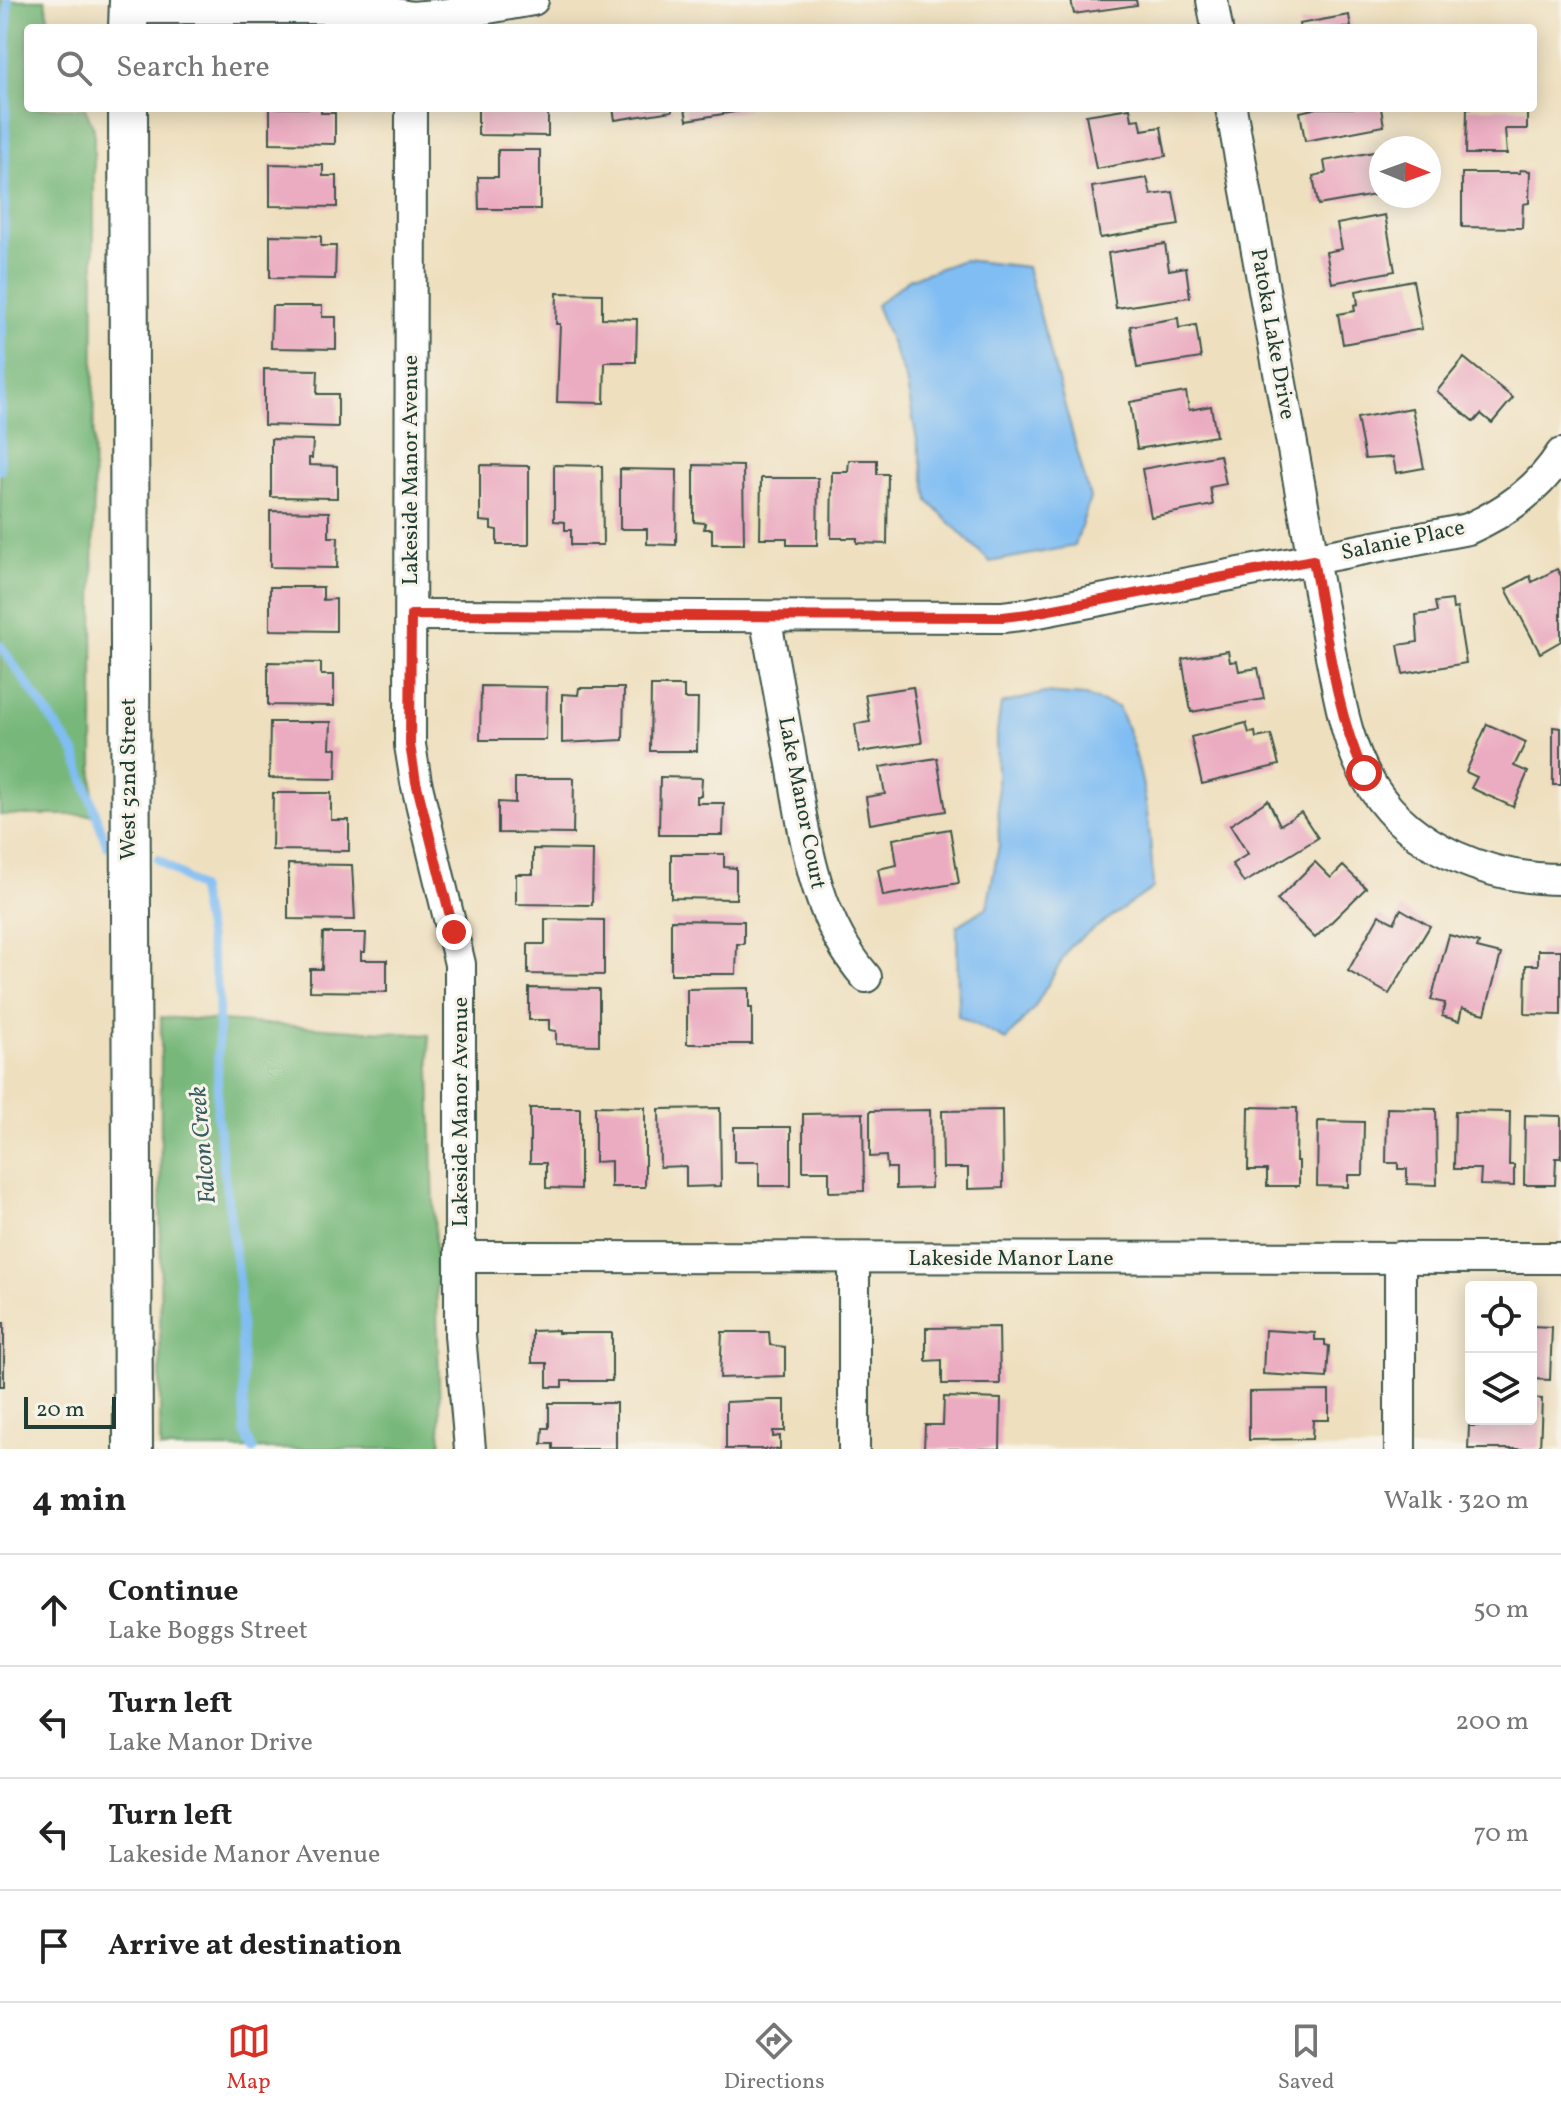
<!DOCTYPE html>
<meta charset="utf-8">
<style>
:root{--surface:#fff;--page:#f6f6f6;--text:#222;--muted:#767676;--line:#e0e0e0;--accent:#d93025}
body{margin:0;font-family:Vollkorn,serif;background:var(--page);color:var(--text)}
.controls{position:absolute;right:24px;bottom:24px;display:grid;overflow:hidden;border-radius:8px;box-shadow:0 4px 20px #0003}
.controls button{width:72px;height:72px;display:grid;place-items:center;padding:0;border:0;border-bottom:2px solid var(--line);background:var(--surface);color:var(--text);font:40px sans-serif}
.compass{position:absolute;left:1369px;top:136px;width:72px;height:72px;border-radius:50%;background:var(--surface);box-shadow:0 4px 20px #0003;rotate:91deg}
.scale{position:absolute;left:24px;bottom:20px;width:92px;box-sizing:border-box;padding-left:8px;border:4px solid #1f3d34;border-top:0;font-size:22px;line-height:28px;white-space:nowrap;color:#1f3d34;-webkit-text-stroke:6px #f7f3e8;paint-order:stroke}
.stop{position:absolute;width:24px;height:24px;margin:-18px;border:6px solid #d93025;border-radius:50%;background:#fff}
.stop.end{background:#d93025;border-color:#fff;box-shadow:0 2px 8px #0008}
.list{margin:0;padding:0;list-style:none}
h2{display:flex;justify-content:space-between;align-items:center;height:104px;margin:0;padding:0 32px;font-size:34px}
h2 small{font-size:26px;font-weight:400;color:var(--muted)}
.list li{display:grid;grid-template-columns:52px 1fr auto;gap:24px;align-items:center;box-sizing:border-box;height:112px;padding:0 32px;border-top:2px solid var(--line)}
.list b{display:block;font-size:30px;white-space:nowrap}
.list p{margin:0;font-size:26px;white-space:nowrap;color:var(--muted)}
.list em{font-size:26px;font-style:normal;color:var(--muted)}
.icon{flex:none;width:44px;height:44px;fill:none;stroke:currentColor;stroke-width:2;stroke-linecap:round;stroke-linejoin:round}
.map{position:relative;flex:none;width:1561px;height:1449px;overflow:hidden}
.search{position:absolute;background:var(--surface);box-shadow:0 4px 20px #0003;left:24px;right:24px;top:24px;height:88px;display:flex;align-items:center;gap:20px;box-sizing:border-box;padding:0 28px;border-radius:8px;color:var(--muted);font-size:30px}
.sheet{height:552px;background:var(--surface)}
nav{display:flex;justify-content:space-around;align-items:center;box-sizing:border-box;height:112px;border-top:2px solid var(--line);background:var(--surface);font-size:22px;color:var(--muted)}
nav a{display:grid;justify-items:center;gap:4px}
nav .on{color:var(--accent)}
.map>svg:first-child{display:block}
</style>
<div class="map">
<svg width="1561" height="1449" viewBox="0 0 1561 1449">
<rect width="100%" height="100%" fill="#f7f3e8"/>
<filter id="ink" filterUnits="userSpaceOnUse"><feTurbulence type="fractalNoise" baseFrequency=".0125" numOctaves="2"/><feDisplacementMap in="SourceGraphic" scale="16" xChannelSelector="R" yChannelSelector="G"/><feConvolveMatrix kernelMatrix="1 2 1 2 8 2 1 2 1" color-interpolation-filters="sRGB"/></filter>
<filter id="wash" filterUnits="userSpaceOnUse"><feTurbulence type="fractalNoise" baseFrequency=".006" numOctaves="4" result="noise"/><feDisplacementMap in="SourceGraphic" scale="32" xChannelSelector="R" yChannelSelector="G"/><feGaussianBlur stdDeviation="1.8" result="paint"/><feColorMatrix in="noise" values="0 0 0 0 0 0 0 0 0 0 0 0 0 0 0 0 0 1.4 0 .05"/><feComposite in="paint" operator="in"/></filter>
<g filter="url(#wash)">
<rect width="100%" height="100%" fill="#eedfbe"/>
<g fill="#77b87a" stroke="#4b7a57" stroke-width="2">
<polygon points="0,0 45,0 50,28 28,28 28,108 85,108 94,129 93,815 0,815"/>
<polygon points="161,1017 429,1035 441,1449 160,1449"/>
</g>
<g fill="#80bdf3" stroke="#507d94" stroke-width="2">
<polygon points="963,260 1027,267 1090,498 1075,546 990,562 928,501 906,380 876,305 909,279"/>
<path d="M 1044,693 L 1085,696 L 1118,707 C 1144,762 1151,827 1153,888 L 1071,945 L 1034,1008 L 1006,1040 L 958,1016 L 957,926 L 987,907 L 999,845 L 996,739 L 1001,704 Z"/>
</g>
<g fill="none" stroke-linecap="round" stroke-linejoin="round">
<g stroke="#80bdf3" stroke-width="9">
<polyline points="0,470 8,0"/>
<polyline points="0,645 75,753 107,846"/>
<polyline points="158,859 199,888 219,997 217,1115 239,1285 245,1434 253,1449"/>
</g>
</g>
<g id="blocks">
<g fill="#ebacc1">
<polygon points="1071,0 1136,0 1137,5 1074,14"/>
<polygon points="1349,15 1351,28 1300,28 1299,24"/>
<polygon points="270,108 321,108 321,113 335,113 335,144 270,143"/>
<polygon points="478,108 548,108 548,136 478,135"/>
<polygon points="613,108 672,108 672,111 615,120"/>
<polygon points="685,108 747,108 747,110 687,120"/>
<polygon points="1130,108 1132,120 1140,119 1142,130 1161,127 1166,156 1096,169 1086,115"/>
<polygon points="1317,108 1381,108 1384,126 1305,141 1300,112"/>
<polygon points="1467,108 1527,108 1527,129 1505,129 1507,154 1466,154"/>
<polygon points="498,150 540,150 540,209 479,209 478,177 498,177"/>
<polygon points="1374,152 1381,194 1318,205 1313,176 1326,173 1324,161"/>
<polygon points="270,164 323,165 323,176 337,176 337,207 270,206"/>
<polygon points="1520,170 1530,171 1529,203 1523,204 1522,228 1462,227 1462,173 1520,173"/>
<polygon points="1147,178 1151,195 1173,192 1179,225 1100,238 1092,187"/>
<polygon points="1385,215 1395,271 1332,283 1326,252 1342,249 1337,224"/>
<polygon points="270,235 321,236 321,246 336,246 335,279 270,278"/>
<polygon points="1165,244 1169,270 1186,267 1190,297 1116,308 1108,253"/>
<polygon points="1413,280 1422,329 1343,344 1338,314 1355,311 1354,305 1358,304 1356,291"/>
<polygon points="557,293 602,294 602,318 637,319 636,362 605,362 604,403 557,402 560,324 556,324"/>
<polygon points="272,306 322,306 322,317 336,317 336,349 271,348"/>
<polygon points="1178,318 1179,328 1196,325 1201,358 1137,368 1130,326"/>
<polygon points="1464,358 1513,398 1492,423 1481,414 1474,422 1437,391"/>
<polygon points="264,369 318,370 317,394 338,394 338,427 264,425"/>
<polygon points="1186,392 1189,410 1211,406 1216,436 1137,449 1130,402"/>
<polygon points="1412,408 1424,468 1396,473 1393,457 1365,459 1357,418"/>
<polygon points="271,439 313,440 312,458 309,458 309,465 337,466 337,498 271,497"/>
<polygon points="1220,455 1226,484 1210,487 1213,505 1151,517 1142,469"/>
<polygon points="849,460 877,460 877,474 888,474 887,544 857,543 857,538 831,538 832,472 848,472"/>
<polygon points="480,465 529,466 529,545 497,545 497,530 491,529 491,522 480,521"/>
<polygon points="554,465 602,466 603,545 571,545 571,530 565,530 565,522 554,521"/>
<polygon points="694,465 743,466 744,544 712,544 712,529 704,529 705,523 694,522"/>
<polygon points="620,469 677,470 676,545 647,544 647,529 620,529"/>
<polygon points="761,478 818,478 817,545 787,545 787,538 760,538"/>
<polygon points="270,511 329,512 329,537 338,537 337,568 270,567"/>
<polygon points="1557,569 1561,576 1561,641 1540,653 1506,589 1530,576 1532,582"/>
<polygon points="270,587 323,587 323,600 336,599 336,631 270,630"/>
<polygon points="1452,600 1453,609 1457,608 1466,663 1403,674 1398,645 1418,642 1416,615 1437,612 1435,602"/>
<polygon points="1228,651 1230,662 1237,661 1239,671 1258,668 1264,699 1191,712 1182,659"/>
<polygon points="268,662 321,663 321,675 334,675 334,706 268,705"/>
<polygon points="481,686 547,687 546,740 480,740"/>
<polygon points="651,686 684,686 684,699 698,699 697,751 650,751"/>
<polygon points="913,687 922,743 859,752 855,724 870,722 865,694"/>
<polygon points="579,688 624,688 623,740 562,743 562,694 578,695"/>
<polygon points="270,722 331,722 330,748 337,748 336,779 269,778"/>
<polygon points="1246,723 1249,733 1255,732 1256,738 1271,735 1279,765 1202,784 1191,737"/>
<polygon points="1487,724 1526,742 1514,766 1528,772 1513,807 1471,788 1477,777 1466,772"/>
<polygon points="1553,727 1561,728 1561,785 1553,785"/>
<polygon points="937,758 946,811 870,824 866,797 885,794 880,767"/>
<polygon points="660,777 702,778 701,796 697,796 697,803 724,803 723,835 659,835"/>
<polygon points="515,778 574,778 573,834 498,833 498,802 515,803"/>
<polygon points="273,793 331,793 331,820 349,820 349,851 272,850"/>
<polygon points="1268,800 1280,825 1301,812 1318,838 1244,883 1232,864 1248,854 1230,825"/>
<polygon points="950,829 959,883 883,896 878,869 897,865 893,839"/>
<polygon points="533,849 593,850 592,905 516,904 516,874 533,874"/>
<polygon points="671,854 724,854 724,867 736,868 736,899 671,898"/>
<polygon points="1315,862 1331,878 1343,866 1366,888 1315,938 1277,900"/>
<polygon points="288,864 352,865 355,920 288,919"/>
<polygon points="1401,909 1430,926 1389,994 1348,971 1379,915 1394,923"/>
<polygon points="545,919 604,920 604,975 528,974 528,944 545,944"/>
<polygon points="671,920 744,921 744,944 737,944 736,974 671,974"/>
<polygon points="323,933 366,933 365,952 361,952 361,960 387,960 387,992 310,991 310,969 322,969"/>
<polygon points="1449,935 1479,943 1477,948 1501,954 1485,1014 1462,1008 1459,1021 1442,1016 1445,1003 1431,1000"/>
<polygon points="1538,950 1561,950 1561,1015 1525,1014 1526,965 1538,965"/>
<polygon points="529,988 599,989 599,1045 556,1044 556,1031 549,1030 549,1020 529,1020"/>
<polygon points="749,988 749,1008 752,1008 752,1044 687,1044 687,989"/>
<polygon points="595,1106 645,1107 645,1187 611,1187 611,1161 595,1162"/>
<polygon points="1249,1107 1297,1108 1296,1161 1299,1161 1299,1186 1267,1186 1267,1170 1248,1170"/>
<polygon points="530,1108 580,1108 580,1189 546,1188 546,1163 530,1163"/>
<polygon points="720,1108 721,1186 686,1187 686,1166 660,1167 659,1109"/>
<polygon points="1387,1108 1436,1109 1437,1185 1407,1184 1407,1169 1398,1169 1398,1163 1386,1163"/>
<polygon points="930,1110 931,1188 896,1189 896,1168 887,1168 886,1156 870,1157 870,1111"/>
<polygon points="1002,1110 1003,1188 968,1189 968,1168 943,1168 942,1111"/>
<polygon points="1455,1111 1510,1112 1509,1165 1514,1165 1514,1186 1480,1185 1481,1169 1454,1169"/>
<polygon points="863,1113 864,1191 829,1192 829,1171 803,1171 803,1114"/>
<polygon points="1525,1115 1561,1116 1561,1158 1556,1158 1555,1185 1524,1185"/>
<polygon points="1318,1121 1364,1122 1363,1175 1348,1175 1348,1187 1317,1186"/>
<polygon points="734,1127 791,1127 791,1186 759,1186 759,1162 734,1162"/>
<rect x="0" y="1323" width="4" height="63"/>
<polygon points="1531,1326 1552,1327 1550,1380 1531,1379"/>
<polygon points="999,1327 1000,1384 942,1384 942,1360 926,1361 926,1328"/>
<polygon points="558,1330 558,1333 612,1333 612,1381 562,1381 562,1387 547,1387 547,1363 532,1363 532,1331"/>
<polygon points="1265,1330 1315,1333 1315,1340 1325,1340 1325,1345 1329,1346 1327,1378 1263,1374"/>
<polygon points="722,1332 769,1332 770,1345 785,1347 785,1376 720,1378"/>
<polygon points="1329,1391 1329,1420 1313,1420 1312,1439 1249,1440 1249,1392"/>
<polygon points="944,1397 1001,1399 1000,1449 924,1449 925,1425 943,1425"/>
<polygon points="1531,1398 1542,1399 1540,1449 1468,1449 1469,1426 1478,1426 1479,1419 1531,1419"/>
<polygon points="771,1400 785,1400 785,1431 773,1431 773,1437 780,1436 780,1449 726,1449 726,1402"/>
<polygon points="549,1403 616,1403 616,1449 553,1449 553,1444 542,1444 543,1428 549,1428"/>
</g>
</g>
</g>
<g filter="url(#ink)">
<use href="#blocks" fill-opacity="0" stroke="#3e5549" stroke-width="2"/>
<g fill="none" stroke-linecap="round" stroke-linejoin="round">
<g stroke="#3e5549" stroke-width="34">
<g id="minor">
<polyline points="1212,0 1217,28"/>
<polyline points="129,8 332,8 381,11 411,17 460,13 533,0"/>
<polyline points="411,108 410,745 416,782 460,964 460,1335 470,1449"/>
<path d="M 1231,108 C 1257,253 1284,398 1310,543 C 1317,581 1324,618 1331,656 C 1340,701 1347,748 1373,788 C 1412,849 1490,879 1561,879"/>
<path d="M 411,615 L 1003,617 L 1028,614 L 1468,529 C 1507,511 1538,490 1561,454"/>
<path d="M 765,617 C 775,668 784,719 793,770 C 806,843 815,918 866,977"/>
<polyline points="462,1257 1561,1258"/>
<polyline points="1400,1257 1400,1449"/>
<polyline points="854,1259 854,1449"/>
</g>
</g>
<g stroke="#3e5549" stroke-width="42">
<g id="tertiary">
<polyline points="128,28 129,0"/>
<polyline points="128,108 133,1449"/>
</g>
</g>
<use href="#minor" stroke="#fff" stroke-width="30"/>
<use href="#tertiary" stroke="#fff" stroke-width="38"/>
</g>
</g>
<g fill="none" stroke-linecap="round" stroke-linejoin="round" filter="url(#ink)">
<path stroke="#d93025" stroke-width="10" d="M 454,932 L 416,782 L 410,745 L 411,615 L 1003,617 L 1028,614 L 1313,560 C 1327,631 1334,707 1364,773"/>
</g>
<g text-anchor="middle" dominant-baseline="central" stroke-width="6" stroke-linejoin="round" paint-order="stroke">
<g font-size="22" fill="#1f3d34" stroke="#f7f3e8">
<text transform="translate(1272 334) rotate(80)">Patoka Lake Drive</text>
<text transform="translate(411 470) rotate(-90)">Lakeside Manor Avenue</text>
<text transform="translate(1403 541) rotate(-12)">Salanie Place</text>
<text transform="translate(129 779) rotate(-90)">West 52nd Street</text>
<text transform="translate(801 803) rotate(79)">Lake Manor Court</text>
<text transform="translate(461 1112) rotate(-90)">Lakeside Manor Avenue</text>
<text x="1011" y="1259">Lakeside Manor Lane</text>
</g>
<g font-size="24" font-style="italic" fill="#375d64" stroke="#f7f3e8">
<text transform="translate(204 1145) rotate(-95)">Falcon Creek</text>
</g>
</g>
</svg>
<div class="controls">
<button><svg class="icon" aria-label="locate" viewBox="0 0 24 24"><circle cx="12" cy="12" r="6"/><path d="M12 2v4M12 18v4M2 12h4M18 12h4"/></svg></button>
<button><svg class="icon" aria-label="layers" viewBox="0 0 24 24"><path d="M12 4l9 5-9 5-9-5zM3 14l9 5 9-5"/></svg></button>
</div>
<svg class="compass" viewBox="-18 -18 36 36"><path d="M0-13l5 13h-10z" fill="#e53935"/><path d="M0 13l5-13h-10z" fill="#767676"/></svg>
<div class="scale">20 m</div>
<div class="stop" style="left:1364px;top:773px"></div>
<div class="stop end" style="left:454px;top:932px"></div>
<div class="search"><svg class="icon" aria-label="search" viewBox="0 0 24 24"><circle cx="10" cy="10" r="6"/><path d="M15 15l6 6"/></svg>Search here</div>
</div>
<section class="sheet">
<h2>4 min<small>Walk · 320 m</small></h2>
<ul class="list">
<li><svg class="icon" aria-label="ahead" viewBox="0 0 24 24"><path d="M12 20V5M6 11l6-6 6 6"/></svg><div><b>Continue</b><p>Lake Boggs Street</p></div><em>50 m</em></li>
<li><svg class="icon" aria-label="left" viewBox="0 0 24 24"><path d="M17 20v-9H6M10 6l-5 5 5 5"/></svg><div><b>Turn left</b><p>Lake Manor Drive</p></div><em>200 m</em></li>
<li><svg class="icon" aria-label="left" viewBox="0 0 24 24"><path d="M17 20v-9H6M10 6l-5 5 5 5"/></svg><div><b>Turn left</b><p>Lakeside Manor Avenue</p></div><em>70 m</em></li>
<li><svg class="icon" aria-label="arrive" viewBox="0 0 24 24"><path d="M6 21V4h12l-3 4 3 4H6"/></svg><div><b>Arrive at destination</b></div></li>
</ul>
</section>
<nav>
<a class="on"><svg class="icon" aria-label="map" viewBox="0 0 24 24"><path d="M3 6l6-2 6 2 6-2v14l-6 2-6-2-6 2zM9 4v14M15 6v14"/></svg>Map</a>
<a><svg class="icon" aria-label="directions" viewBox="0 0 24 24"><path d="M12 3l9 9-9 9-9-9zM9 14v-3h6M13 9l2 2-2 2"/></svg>Directions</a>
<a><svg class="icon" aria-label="saved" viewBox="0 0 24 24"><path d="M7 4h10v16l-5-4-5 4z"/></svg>Saved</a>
</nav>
